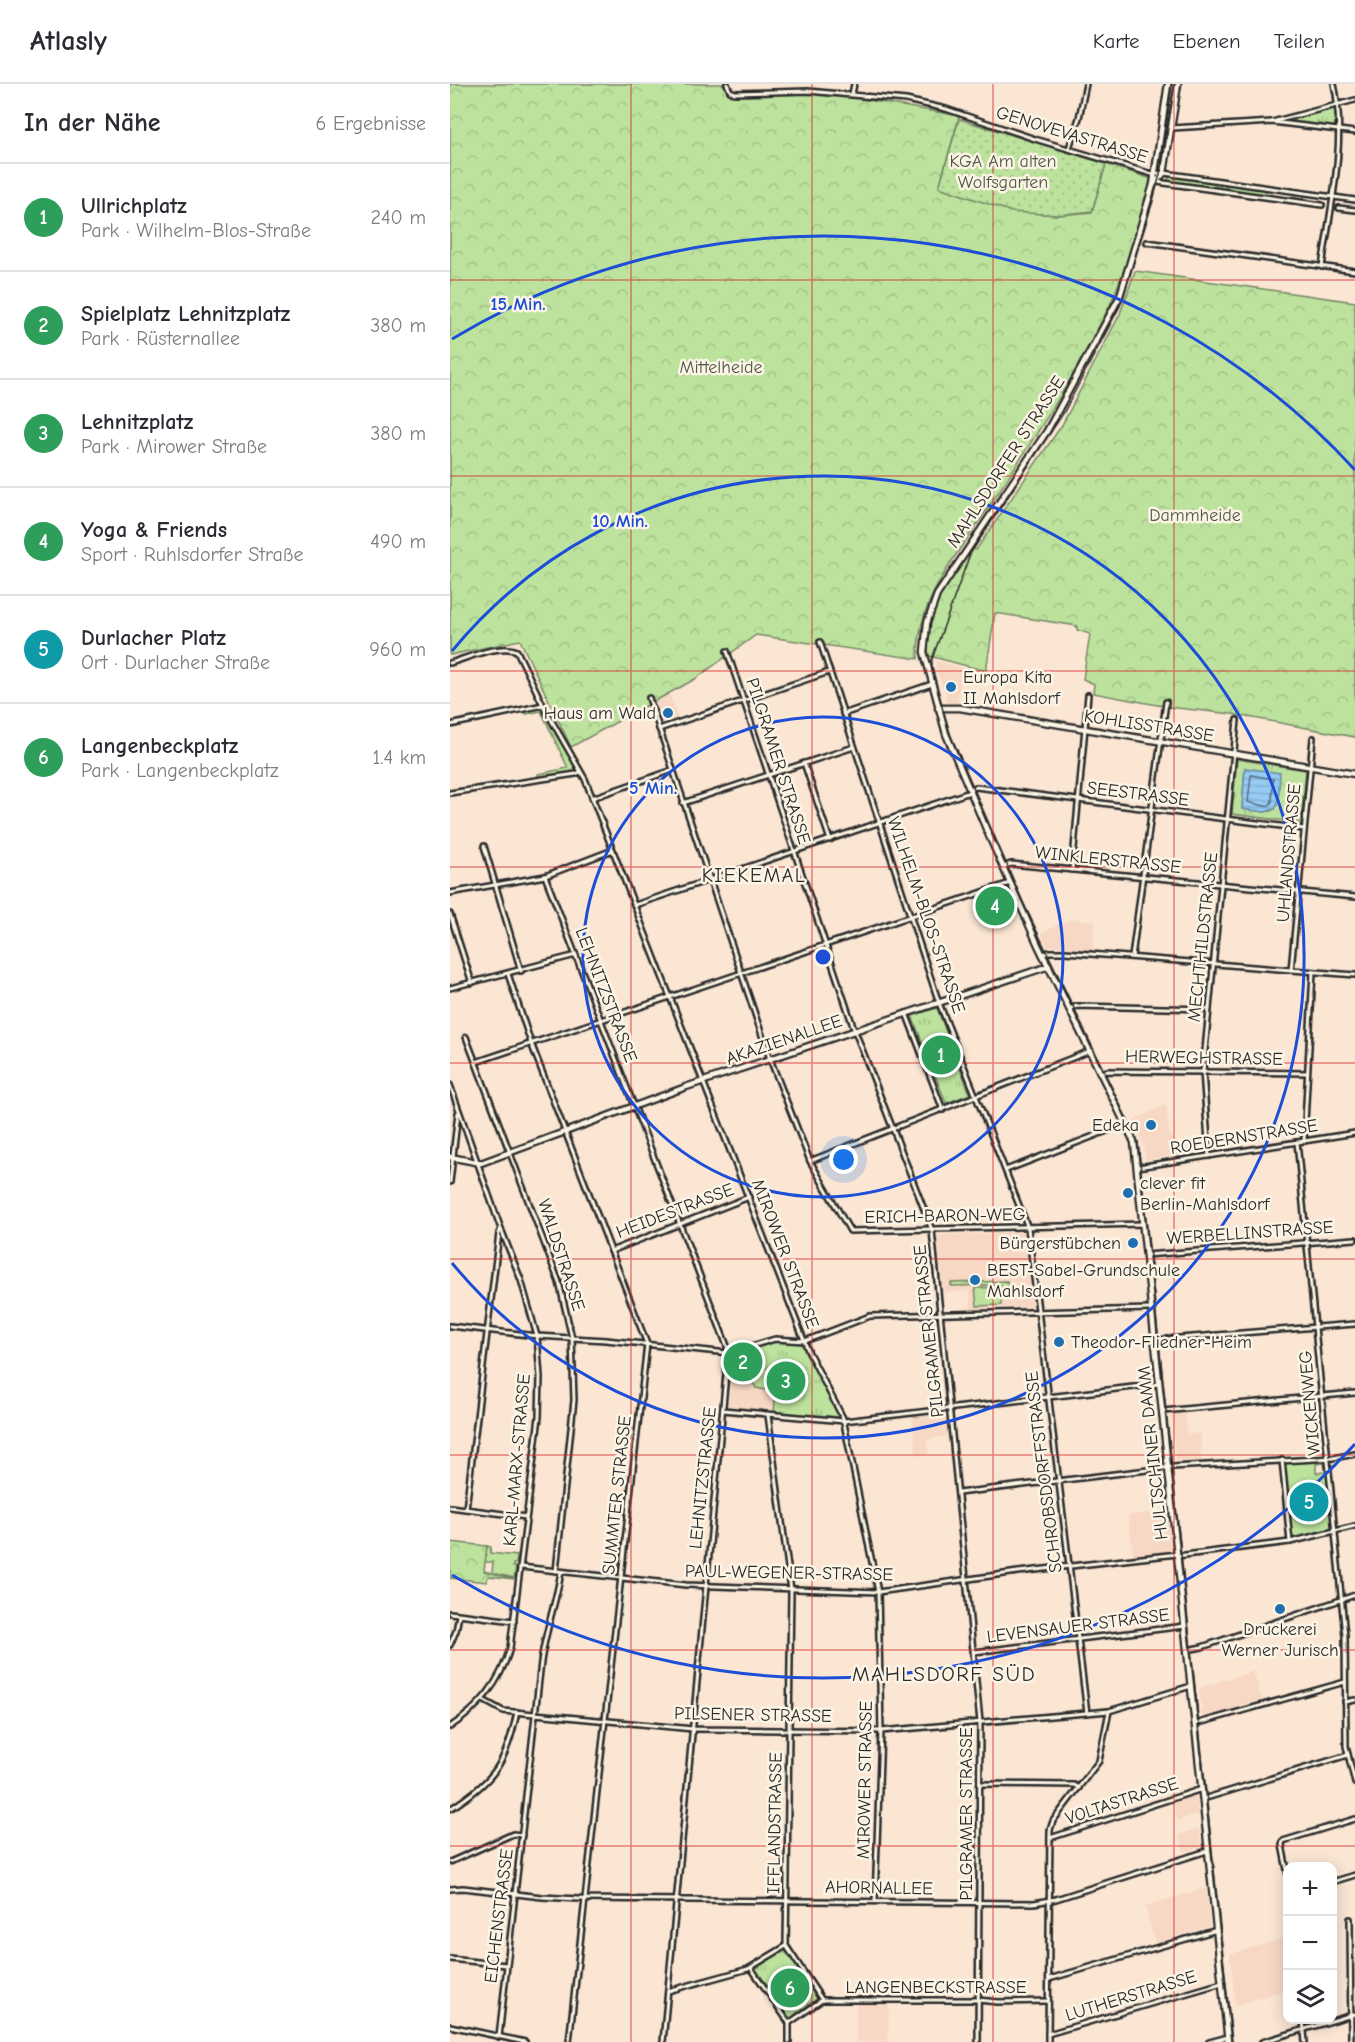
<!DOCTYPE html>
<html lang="de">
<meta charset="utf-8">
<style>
:root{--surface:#fff;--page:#f7f7f7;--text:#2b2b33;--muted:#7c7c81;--line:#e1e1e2;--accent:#111827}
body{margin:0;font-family:"Comic Neue",sans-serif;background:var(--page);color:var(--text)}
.controls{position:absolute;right:18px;bottom:18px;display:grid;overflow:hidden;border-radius:12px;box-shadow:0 3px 15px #0003}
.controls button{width:54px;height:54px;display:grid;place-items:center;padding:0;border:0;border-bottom:2px solid var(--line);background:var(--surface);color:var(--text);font:30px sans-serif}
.you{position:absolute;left:394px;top:1076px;width:21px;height:21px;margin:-15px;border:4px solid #fff;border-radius:50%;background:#1a73e8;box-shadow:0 0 0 9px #1a73e833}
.badge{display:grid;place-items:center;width:39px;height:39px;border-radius:50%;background:var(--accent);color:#fff;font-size:20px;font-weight:700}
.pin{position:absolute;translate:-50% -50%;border:3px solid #fff;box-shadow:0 2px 6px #0006}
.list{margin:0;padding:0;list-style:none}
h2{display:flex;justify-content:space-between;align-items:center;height:78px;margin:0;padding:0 24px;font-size:26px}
h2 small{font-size:20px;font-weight:400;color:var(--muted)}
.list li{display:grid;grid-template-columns:39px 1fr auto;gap:18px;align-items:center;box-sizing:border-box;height:108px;padding:0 24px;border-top:2px solid var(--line)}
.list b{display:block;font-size:22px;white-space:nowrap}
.list p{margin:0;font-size:20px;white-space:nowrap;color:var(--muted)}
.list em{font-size:20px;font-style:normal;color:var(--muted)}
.icon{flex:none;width:33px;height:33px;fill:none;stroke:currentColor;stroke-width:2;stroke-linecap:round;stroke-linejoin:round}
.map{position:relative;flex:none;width:905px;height:1958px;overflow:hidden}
header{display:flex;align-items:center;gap:36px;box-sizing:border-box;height:84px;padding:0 30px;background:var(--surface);border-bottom:2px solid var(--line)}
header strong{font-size:28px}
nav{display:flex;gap:33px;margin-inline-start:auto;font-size:21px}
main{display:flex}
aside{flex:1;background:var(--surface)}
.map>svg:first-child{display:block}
</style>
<header>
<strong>Atlasly</strong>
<nav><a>Karte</a><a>Ebenen</a><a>Teilen</a></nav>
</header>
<main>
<aside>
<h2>In der Nähe<small>6 Ergebnisse</small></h2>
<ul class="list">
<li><span class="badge" style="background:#2e9e5b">1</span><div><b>Ullrichplatz</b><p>Park · Wilhelm-Blos-Straße</p></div><em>240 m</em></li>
<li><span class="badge" style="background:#2e9e5b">2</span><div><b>Spielplatz Lehnitzplatz</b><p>Park · Rüsternallee</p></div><em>380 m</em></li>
<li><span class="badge" style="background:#2e9e5b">3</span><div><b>Lehnitzplatz</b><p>Park · Mirower Straße</p></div><em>380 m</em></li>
<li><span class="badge" style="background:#2e9e5b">4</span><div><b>Yoga &amp; Friends</b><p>Sport · Ruhlsdorfer Straße</p></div><em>490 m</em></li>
<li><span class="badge" style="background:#0f9aa8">5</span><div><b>Durlacher Platz</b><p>Ort · Durlacher Straße</p></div><em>960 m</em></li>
<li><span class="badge" style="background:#2e9e5b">6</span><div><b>Langenbeckplatz</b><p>Park · Langenbeckplatz</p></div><em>1.4 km</em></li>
</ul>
</aside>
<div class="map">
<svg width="905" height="1958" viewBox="0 0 905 1958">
<defs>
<pattern id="forest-crowns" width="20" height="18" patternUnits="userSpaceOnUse" patternTransform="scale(1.5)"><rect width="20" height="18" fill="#bce29d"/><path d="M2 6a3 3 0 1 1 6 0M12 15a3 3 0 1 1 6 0" fill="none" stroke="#a2c287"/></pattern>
<pattern id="park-tufts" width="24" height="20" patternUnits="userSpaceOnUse" patternTransform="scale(1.5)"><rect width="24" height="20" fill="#bce29d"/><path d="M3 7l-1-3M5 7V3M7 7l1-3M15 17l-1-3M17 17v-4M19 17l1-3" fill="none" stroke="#a2c287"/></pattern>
<pattern id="garden-dots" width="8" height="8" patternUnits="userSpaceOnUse" patternTransform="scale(1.5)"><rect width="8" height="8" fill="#bce29d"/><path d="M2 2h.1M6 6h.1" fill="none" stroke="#a2c287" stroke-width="1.8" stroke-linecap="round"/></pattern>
<pattern id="water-rules" width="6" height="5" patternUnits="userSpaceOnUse" patternTransform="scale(1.5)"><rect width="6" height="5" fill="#96cbf4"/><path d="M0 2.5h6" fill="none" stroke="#81aed1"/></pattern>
</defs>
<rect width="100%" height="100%" fill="#fbe6d4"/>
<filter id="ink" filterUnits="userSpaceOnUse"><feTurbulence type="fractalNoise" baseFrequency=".0167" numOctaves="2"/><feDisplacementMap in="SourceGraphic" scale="12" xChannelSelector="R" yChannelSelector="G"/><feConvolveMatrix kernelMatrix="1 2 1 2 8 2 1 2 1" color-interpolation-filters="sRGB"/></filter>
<g filter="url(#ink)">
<g fill="#f7d8c5">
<polygon points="486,577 513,584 507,620 495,618 496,611 490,595 488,594 485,580"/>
<polygon points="219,609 228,634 213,639 205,617"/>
<polygon points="621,835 645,837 643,866 597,862 591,849"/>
<polygon points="716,1020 719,1049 723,1056 726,1056 728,1071 695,1076 693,1059 683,1037"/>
<polygon points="574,1148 583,1223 521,1225 520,1207 493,1208 487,1151"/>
<polygon points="282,1276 296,1285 306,1304 326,1308 324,1328 278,1323"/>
<polygon points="735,1328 737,1350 751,1349 751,1377 726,1379 721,1330"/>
<polygon points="496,1329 498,1352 477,1355 478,1370 466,1371 462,1333"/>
<polygon points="717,1427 721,1467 683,1471 678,1431"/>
<polygon points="803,1587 812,1616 752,1634 749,1604"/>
<polygon points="746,1711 748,1730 728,1737 722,1719"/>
<polygon points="749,1744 751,1763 734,1768 729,1751"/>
<polygon points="756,1804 760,1842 705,1859 695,1822"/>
<polygon points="837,1853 837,1905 785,1922 780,1870"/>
<polygon points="406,1920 439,1920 438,1958 406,1958"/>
</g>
<g fill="#bce29d" stroke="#748664" stroke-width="1.5">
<polygon points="719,92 815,105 816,108 814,111 718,97"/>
<polygon points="89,624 93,625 126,683 126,686 123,689 89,694 88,690 118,684 91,627 76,630 76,627"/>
<polygon points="557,1197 558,1206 551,1206 551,1221 527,1222 525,1204 550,1203 551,1201 501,1202 501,1199"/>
<polygon points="875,1375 877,1377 878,1385 875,1385 874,1379 866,1380 866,1389 876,1388 877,1393 879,1394 883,1444 842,1455 840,1454 834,1380 837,1377"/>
<polygon points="37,1462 41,1463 40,1469 67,1472 66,1480 63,1480 63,1483 66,1483 64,1494 42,1489 43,1478 35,1478"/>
</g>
<g fill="url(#forest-crowns)" stroke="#748664" stroke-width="1.5">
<path d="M 0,0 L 275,0 L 280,12 L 350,9 L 401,13 L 504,31 L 509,33 L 489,103 L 561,127 L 608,131 L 642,128 L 656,80 L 702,95 C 689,137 678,180 660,221 C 650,243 637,264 626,285 C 599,333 568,379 538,424 C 508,470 466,516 468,575 L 306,551 L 245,595 L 121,663 L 70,556 L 0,571 Z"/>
<path d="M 685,187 L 905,218 L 905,653 L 782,630 L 718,623 L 643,609 L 644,600 L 633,595 L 640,550 L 627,546 L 627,542 L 545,529 L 536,587 L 479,572 C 470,530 499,496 522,463 L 526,466 L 612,341 L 670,230 Z"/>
<polygon points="0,1458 37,1462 34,1487 64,1495 38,1492 37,1498 0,1494"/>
</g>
<g fill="url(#park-tufts)" stroke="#748664" stroke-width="1.5" fill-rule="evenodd">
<polygon points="885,25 885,43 838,38 838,36"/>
<path d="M 787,675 L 856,686 L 851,739 L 782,730 ZM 795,684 L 821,727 L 815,728 L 792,724 Z"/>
<polygon points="487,924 520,1010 496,1019 462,932"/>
<polygon points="326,1257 347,1258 354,1261 389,1333 324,1328 326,1308 306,1304 296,1285 280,1274 282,1269"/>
<polygon points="336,1865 369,1913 341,1934 337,1934 304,1885 307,1881"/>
</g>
<polygon fill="url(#garden-dots)" stroke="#748664" stroke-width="1.5" points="509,35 656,80 642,127 608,131 562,128 489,103"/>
<polygon fill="url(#water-rules)" stroke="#6b8ba4" stroke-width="1.5" points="795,684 830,689 828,719 825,725 815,728 792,725"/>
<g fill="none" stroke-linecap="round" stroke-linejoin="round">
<polygon stroke="#566b7b" stroke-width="1.5" points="801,691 823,695 822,717 820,721 814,722 798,718"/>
<g stroke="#2b2b2b" stroke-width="8">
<g id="street">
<polyline points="277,0 280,7 285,9 358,7 456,16 496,25 585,55 702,90 714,89 905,116"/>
<polyline points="402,10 404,0"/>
<polyline points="822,38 905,16"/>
<polyline points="722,44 822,38 905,48"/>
<polyline points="619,64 629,34 636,0"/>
<polyline points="707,98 872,121"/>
<polyline points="889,124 905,126"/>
<polyline points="697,158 905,187"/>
<path d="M 872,183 C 880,126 897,56 884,0"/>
<polyline points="370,558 489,919 578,1144 637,1629"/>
<polyline points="277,567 403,942 482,1146 530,1638 528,1958"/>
<path d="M 0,579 C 17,574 51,559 67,567 L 95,625 L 135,695 L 359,1269 L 393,1334 L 428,1508 L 431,1647 L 425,1817"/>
<polyline points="199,614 320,975 360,1077 400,1147 693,1140"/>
<polyline points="393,630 482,600"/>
<polyline points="0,641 93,621"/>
<polyline points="209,645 379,588"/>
<polyline points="354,679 380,756"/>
<polyline points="519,705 526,703 854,745"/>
<polyline points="0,709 126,690 130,688"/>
<polyline points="142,714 223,686"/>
<polyline points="233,719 404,663"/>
<polyline points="34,762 71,887"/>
<polyline points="553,783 561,780 905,813"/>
<polyline points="622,786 638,611"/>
<polyline points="95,792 277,1262 278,1269 213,1958"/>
<polyline points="0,809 95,792 163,766"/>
<polyline points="185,821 520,708"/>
<polyline points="0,830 22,899"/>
<polyline points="593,870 599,868 615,868 905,891"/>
<polyline points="682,873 716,618"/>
<polyline points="841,886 863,654"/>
<polyline points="58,890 81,959 197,1260 119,1958"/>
<polyline points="0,904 126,871"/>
<polyline points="619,925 627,922 759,925"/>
<polyline points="456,929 493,1026"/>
<polyline points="16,953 109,1198 122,1254 124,1316 106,1487"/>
<polyline points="26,978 560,799"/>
<polyline points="651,989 657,987 857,989"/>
<path d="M 0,1001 L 51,1145 L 71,1196 L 87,1252 L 90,1293 L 89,1333 L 60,1564 C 50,1599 30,1623 0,1643"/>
<polyline points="854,1057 863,888"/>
<polyline points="847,1058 895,1552 896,1662 905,1699"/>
<polyline points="759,1072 753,987 787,636"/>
<polyline points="360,1077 640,967"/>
<polyline points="688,1083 905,1049"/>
<polyline points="556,1086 675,1040"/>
<polyline points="0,1098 8,1029"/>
<polyline points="161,1167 299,1113"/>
<polyline points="696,1171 905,1155"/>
<polyline points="0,1242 87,1252 156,1256 278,1269 325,1255 355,1257 420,1232 701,1225"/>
<polyline points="705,1256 905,1240"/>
<polyline points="273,1326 394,1337 709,1300"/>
<polyline points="713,1327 905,1309"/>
<polyline points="318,1331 341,1506 336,1862"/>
<polyline points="832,1376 840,1458"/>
<polyline points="508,1409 722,1383 883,1374 905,1370"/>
<polyline points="0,1423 76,1433"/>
<polyline points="16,1425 49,1149 51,1145"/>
<polyline points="727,1472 840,1458 905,1442"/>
<polyline points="71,1483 236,1501 428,1508 568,1488 727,1470"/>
<polyline points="0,1529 64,1537"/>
<polyline points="0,1561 6,1547 9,1531"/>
<polyline points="737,1566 752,1563 905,1511"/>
<polyline points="524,1568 735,1542"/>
<polyline points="33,1616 53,1627 243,1645 431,1647 659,1627 741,1602"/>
<polyline points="895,1618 905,1616"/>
<polyline points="745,1640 895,1598"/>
<polyline points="530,1700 624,1701 629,1704"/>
<polyline points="753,1715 898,1671"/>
<path d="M 0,1725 C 44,1697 56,1680 67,1628"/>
<polyline points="600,1754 752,1705"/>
<polyline points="0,1778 63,1750 72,1751"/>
<polyline points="838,1791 832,1761 833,1757 905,1735"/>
<polyline points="882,1798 905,1791"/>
<polyline points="0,1805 13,1804 92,1813 129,1815 584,1819 606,1815 757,1767"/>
<polyline points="900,1835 901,1958"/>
<polyline points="337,1863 372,1916"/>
<polyline points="0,1875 56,1881"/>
<polyline points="301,1884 339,1939 372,1916"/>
<polyline points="599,1895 767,1846"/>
<polyline points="218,1907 298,1885 336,1862"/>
<polyline points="372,1916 528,1916 548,1918 598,1917"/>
<polyline points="853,1936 855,1958"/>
<polyline points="0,1942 75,1958"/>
<polyline points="598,1950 772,1899"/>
<path d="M 49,1953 L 91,1578 C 95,1548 106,1519 111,1488"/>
<polyline points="339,1958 339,1939"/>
<polyline points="598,1958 600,1746 603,1737 649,1677 659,1627"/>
<polyline points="759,1958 778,1953"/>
<polyline points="812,1958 905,1930"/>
</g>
</g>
<g stroke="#2b2b2b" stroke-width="9">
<g id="secondary">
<polyline points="718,0 703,101 670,212 597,347 487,511 477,539 474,568 496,650 540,754 588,861 684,1058 778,1958"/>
<polyline points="703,101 714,89 728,0"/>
<polyline points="488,624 510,624 905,690"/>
<polyline points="0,1073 31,1079 236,1003 599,882"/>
</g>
</g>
<use href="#street" stroke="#fcf5e5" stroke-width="3"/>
<use href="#secondary" stroke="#fcf5e5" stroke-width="4.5"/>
<polyline stroke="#2b2b2b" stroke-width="1.5" points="722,0 710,90 703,117 670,222 614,328 520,470 482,575 482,587 494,630 501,652 573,818 688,1058 782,1958"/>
</g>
</g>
<path fill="none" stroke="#d62828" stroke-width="1.5" stroke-opacity="0.55" d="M 181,0 L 181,1958M 362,0 L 362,1958M 543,0 L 543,1958M 724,0 L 724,1958M 0,196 L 905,196M 0,392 L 905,392M 0,587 L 905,587M 0,783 L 905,783M 0,979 L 905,979M 0,1175 L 905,1175M 0,1371 L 905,1371M 0,1566 L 905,1566M 0,1762 L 905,1762"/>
<g fill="none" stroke="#1d4ed8" stroke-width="3">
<circle cx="373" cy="873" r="240"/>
<path d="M2 567A481 481 0 1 1 2 1179"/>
<path d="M905 1360A721 721 0 0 1 2 1491M2 255A721 721 0 0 1 905 386"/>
</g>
<g fill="#1f6fb2" stroke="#fcf5e5" stroke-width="2">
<circle cx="501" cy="603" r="6"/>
<circle cx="218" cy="629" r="6"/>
<circle cx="701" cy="1041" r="6"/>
<circle cx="678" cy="1109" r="6"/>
<circle cx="683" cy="1159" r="6"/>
<circle cx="525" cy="1196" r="6"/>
<circle cx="609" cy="1258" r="6"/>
<circle cx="830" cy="1525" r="6"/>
</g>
<g text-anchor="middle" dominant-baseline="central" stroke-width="5" stroke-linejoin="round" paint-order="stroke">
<g font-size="18" fill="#2b2b2b" stroke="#fcf5e5">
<text transform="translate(622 51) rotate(17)">GENOVEVASTRASSE</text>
<text transform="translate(556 378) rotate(-57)">MAHLSDORFER STRASSE</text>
<text transform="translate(699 642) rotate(9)">KOHLISSTRASSE</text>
<text transform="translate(328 677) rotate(72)">PILGRAMER STRASSE</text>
<text transform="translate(688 710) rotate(7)">SEESTRASSE</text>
<text transform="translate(839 769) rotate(-85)">UHLANDSTRASSE</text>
<text transform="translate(658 776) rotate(6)">WINKLERSTRASSE</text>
<text transform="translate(476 831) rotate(71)">WILHELM-BLOS-STRASSE</text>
<text transform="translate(753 853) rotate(-84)">MECHTHILDSTRASSE</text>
<text transform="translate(156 911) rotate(69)">LEHNITZSTRASSE</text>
<text transform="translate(334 956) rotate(-19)">AKAZIENALLEE</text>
<text transform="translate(754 974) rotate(1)">HERWEGHSTRASSE</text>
<text transform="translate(794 1053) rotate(-9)">ROEDERNSTRASSE</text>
<text transform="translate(225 1127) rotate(-21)">HEIDESTRASSE</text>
<text transform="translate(495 1132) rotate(-1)">ERICH-BARON-WEG</text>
<text transform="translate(800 1149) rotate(-4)">WERBELLINSTRASSE</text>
<text transform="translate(335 1170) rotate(69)">MIROWER STRASSE</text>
<text transform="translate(111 1171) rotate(72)">WALDSTRASSE</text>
<text transform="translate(479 1247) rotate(-96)">PILGRAMER STRASSE</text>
<text transform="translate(860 1319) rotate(-95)">WICKENWEG</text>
<text transform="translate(703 1369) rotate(-96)">HULTSCHINER DAMM</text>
<text transform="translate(67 1376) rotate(-85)">KARL-MARX-STRASSE</text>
<text transform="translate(594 1388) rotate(-97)">SCHROBSDORFFSTRASSE</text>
<text transform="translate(253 1394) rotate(-84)">LEHNITZSTRASSE</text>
<text transform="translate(167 1411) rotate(-84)">SUMMTER STRASSE</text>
<text transform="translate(339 1489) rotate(1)">PAUL-WEGENER-STRASSE</text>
<text transform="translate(628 1542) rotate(-7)">LEVENSAUER STRASSE</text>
<text transform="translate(303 1631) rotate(1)">PILSENER STRASSE</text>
<text transform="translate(415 1696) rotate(-89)">MIROWER STRASSE</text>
<text transform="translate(672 1717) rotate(-18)">VOLTASTRASSE</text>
<text transform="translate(516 1730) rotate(-90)">PILGRAMER STRASSE</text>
<text transform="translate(325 1739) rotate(-89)">IFFLANDSTRASSE</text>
<text transform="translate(429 1804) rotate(1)">AHORNALLEE</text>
<text transform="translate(49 1832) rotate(-83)">EICHENSTRASSE</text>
<text x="486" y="1903">LANGENBECKSTRASSE</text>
<text transform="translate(681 1912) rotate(-17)">LUTHERSTRASSE</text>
</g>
<g font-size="18" fill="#4f5948" stroke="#fcf5e5">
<text x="553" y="77">KGA Am alten<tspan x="553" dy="21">Wolfsgarten</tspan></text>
<text x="271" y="283">Mittelheide</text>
<text x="745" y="431">Dammheide</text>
</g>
<g font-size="18" fill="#2b2b2b" stroke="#fcf5e5" text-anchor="start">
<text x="513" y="593">Europa Kita<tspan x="513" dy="21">II Mahlsdorf</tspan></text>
<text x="206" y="629" text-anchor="end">Haus am Wald</text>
<text x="689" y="1041" text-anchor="end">Edeka</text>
<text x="690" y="1099">clever fit<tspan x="690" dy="21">Berlin-Mahlsdorf</tspan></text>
<text x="671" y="1159" text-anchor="end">Bürgerstübchen</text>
<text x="537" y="1186">BEST-Sabel-Grundschule<tspan x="537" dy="21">Mahlsdorf</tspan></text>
<text x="621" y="1258">Theodor-Fliedner-Heim</text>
<text x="830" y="1545" text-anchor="middle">Druckerei<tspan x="830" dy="21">Werner Jurisch</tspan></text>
</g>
<g font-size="20" letter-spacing="1.5" fill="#2b2b2b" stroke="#fcf5e5">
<text x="304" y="791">KIEKEMAL</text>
</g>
<g font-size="21" letter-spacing="1.5" fill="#2b2b2b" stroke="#fcf5e5">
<text x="494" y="1590">MAHLSDORF SÜD</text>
</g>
</g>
<circle cx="373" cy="873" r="9" fill="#1d4ed8" stroke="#fcf5e5" stroke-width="3"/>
<g font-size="18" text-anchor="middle" font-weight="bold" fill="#1d4ed8" stroke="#fcf5e5" stroke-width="5" stroke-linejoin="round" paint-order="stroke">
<text x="68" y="226">15 Min.</text>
<text x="170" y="443">10 Min.</text>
<text x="203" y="710">5 Min.</text>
</g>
</svg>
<div class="controls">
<button>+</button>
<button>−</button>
<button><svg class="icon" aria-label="layers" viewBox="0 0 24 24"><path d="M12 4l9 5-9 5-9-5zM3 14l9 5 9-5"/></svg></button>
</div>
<div class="you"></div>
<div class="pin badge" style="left:491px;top:971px;background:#2e9e5b">1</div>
<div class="pin badge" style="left:293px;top:1278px;background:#2e9e5b">2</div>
<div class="pin badge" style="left:336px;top:1297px;background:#2e9e5b">3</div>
<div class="pin badge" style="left:545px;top:822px;background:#2e9e5b">4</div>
<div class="pin badge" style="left:859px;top:1418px;background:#0f9aa8">5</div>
<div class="pin badge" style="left:340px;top:1904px;background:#2e9e5b">6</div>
</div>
</main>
